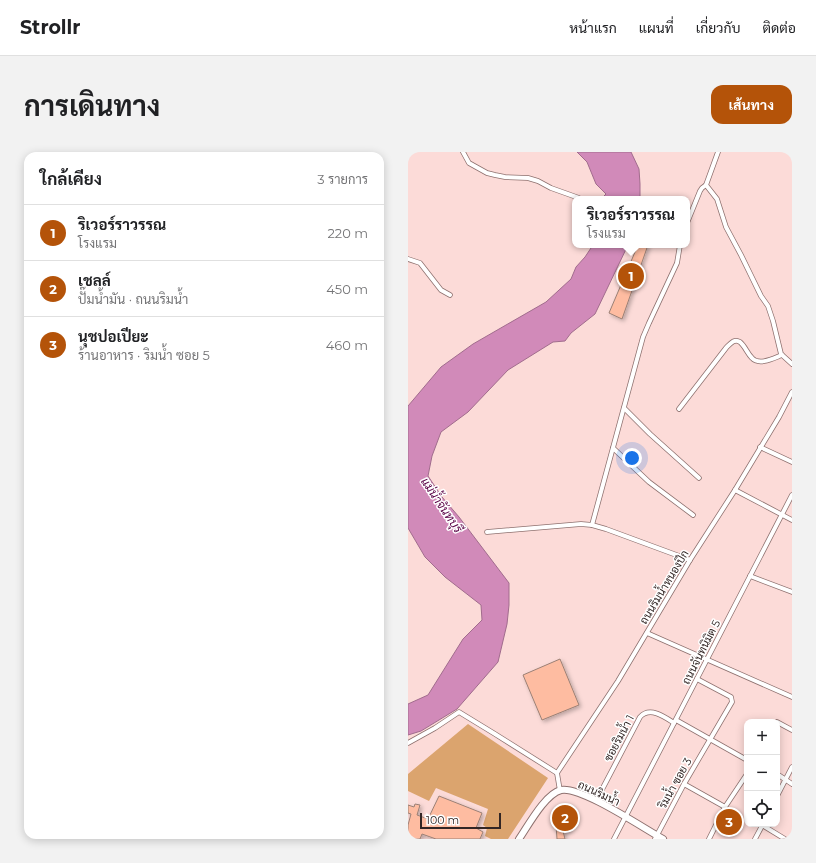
<!DOCTYPE html>
<html lang="th">
<meta charset="utf-8">
<style>
:root{--surface:#fff;--page:#f2f2f2;--text:#202124;--muted:#757577;--line:#e0e0e0;--accent:#b45309}
body{margin:0;font-family:Montserrat,Sarabun,sans-serif;background:var(--page);color:var(--text)}
.controls{position:absolute;right:12px;bottom:12px;display:grid;overflow:hidden;border-radius:8px;box-shadow:0 2px 10px #0003}
.controls button{width:36px;height:36px;display:grid;place-items:center;padding:0;border:0;border-bottom:1px solid var(--line);background:var(--surface);color:var(--text);font:20px sans-serif}
.scale{position:absolute;left:12px;bottom:10px;width:81px;box-sizing:border-box;padding-left:4px;border:2px solid #322625;border-top:0;font-size:11px;line-height:14px;white-space:nowrap;color:#322625;-webkit-text-stroke:3px #fff;paint-order:stroke}
.you{position:absolute;left:224px;top:306px;width:14px;height:14px;margin:-10px;border:3px solid #fff;border-radius:50%;background:#1a73e8;box-shadow:0 0 0 6px #1a73e833}
.badge{display:grid;place-items:center;width:26px;height:26px;border-radius:50%;background:var(--accent);color:#fff;font-size:13px;font-weight:700}
.pin{position:absolute;translate:-50% -50%;border:2px solid #fff;box-shadow:0 1px 4px #0006}
.popup{position:absolute;left:164px;top:44px;width:118px;height:52px;box-sizing:border-box;display:grid;place-content:center;border-radius:8px;background:var(--surface);filter:drop-shadow(0 1px 3px #0005);font-size:13px;white-space:nowrap;color:var(--muted)}
.popup b{font-size:15px;color:var(--text)}
.popup::after{content:'';position:absolute;left:50%;top:100%;margin-left:-8px;border:8px solid transparent;border-top-color:var(--surface)}
.list{margin:0;padding:0;list-style:none}
h2{display:flex;justify-content:space-between;align-items:center;height:52px;margin:0;padding:0 16px;font-size:17px}
h2 small{font-size:13px;font-weight:400;color:var(--muted)}
.list li{display:grid;grid-template-columns:26px 1fr auto;gap:12px;align-items:center;box-sizing:border-box;height:56px;padding:0 16px;border-top:1px solid var(--line)}
.list b{display:block;font-size:15px;white-space:nowrap}
.list p{margin:0;font-size:13px;white-space:nowrap;color:var(--muted)}
.list em{font-size:13px;font-style:normal;color:var(--muted)}
.icon{flex:none;width:22px;height:22px;fill:none;stroke:currentColor;stroke-width:2;stroke-linecap:round;stroke-linejoin:round}
.map{position:relative;flex:none;width:384px;height:687px;overflow:hidden;border-radius:12px}
header{display:flex;align-items:center;gap:24px;box-sizing:border-box;height:56px;padding:0 20px;background:var(--surface);border-bottom:1px solid var(--line)}
header strong{font-size:19px}
nav{display:flex;gap:22px;margin-inline-start:auto;font-size:14px}
.intro{display:flex;align-items:center;justify-content:space-between;box-sizing:border-box;height:96px;padding:0 24px}
h1{margin:0;font-size:28px}
.button{padding:10px 18px;border-radius:12px;background:var(--accent);color:#fff;font-size:14px;font-weight:700}
main{display:flex;gap:24px;padding:0 24px}
aside{flex:1;background:var(--surface);border-radius:12px;box-shadow:0 2px 10px #0003}
.map>svg:first-child{display:block}
</style>
<header>
<strong>Strollr</strong>
<nav><a>หน้าแรก</a><a>แผนที่</a><a>เกี่ยวกับ</a><a>ติดต่อ</a></nav>
</header>
<div class="intro"><h1>การเดินทาง</h1><a class="button">เส้นทาง</a></div>
<main>
<aside>
<h2>ใกล้เคียง<small>3 รายการ</small></h2>
<ul class="list">
<li><span class="badge">1</span><div><b>ริเวอร์ราวรรณ</b><p>โรงแรม</p></div><em>220 m</em></li>
<li><span class="badge">2</span><div><b>เชลล์</b><p>ปั๊มน้ำมัน · ถนนริมน้ำ</p></div><em>450 m</em></li>
<li><span class="badge">3</span><div><b>นุชปอเปียะ</b><p>ร้านอาหาร · ริมน้ำ ซอย 5</p></div><em>460 m</em></li>
</ul>
</aside>
<div class="map">
<svg width="384" height="687" viewBox="0 0 384 687">
<defs>
<filter id="shadow"><feDropShadow dx="2" dy="2" stdDeviation="2" flood-color="#0004"/></filter>
</defs>
<rect width="100%" height="100%" fill="#fcdbd8"/>
<polygon fill="#dba46e" points="60,572 140,626 100,687 83,687 77,684 79,676 75,673 80,657 28,636 21,649 0,639 0,622"/>
<g fill="#d18ab9" stroke="#a16c8d">
<polygon points="169,0 223,0 231,17 232,32 232,47 193,47 198,42 188,32 179,10"/>
<polygon points="185,93 220,93 187,162 163,181 157,189 145,190 100,218 60,260 33,280 24,304 20,324 34,345 51,365 101,431 101,453 99,472 90,510 49,557 13,579 0,583 0,552 20,543 55,487 74,468 73,453 37,425 17,405 0,376 0,254 33,215 65,192 138,150 163,127 168,115 177,105"/>
</g>
<g fill="#febca1" stroke="#9b8075" filter="url(#shadow)">
<polygon points="230,93 240,93 214,167 201,161"/>
<polygon points="152,507 171,553 134,568 115,523"/>
<polygon points="31,644 74,661 68,676 75,680 72,687 28,687 14,682 12,687 0,687 0,673 3,662 0,661 0,653 6,655 7,652 12,653 9,663 20,667"/>
<polygon points="159,658 161,678 155,679 157,687 149,687 148,673 154,672 152,659"/>
</g>
<g fill="none" stroke-linecap="round" stroke-linejoin="round">
<g stroke="#8e716f" stroke-width="5.5">
<g id="minor">
<polyline points="55,0 61,11 79,21 87,23 97,25 120,26 130,29 143,36 171,46"/>
<polyline points="310,0 298,33 309,47 318,75 333,103 353,144 360,154 365,169 373,202 384,212"/>
<polyline points="279,71 292,39 294,36 298,33"/>
<polyline points="0,107 12,111 33,138 42,143"/>
<polyline points="216,256 242,282 291,326"/>
<path d="M 271,257 L 318,196 C 322,192 326,186 332,190 C 337,194 339,201 344,206 C 351,214 366,206 374,203"/>
<polyline points="352,295 384,310"/>
<polyline points="205,296 241,330 285,363"/>
<polyline points="327,338 384,368"/>
<polyline points="184,373 235,185 241,171 269,111 272,93"/>
<polyline points="79,380 173,372 184,373 198,377 282,408"/>
<polyline points="342,424 384,440"/>
<polyline points="239,481 384,545"/>
<polyline points="268,568 339,608"/>
<polyline points="369,570 384,578"/>
<polyline points="0,591 27,576 51,560 87,582 149,621"/>
<polyline points="369,622 384,632"/>
<polyline points="276,632 317,655"/>
<polyline points="152,639 149,621 210,529 282,408 327,338 371,265 384,240"/>
<polyline points="369,644 384,615"/>
<path d="M 188,649 L 232,565 C 242,554 257,565 266,571"/>
<polyline points="354,673 377,687"/>
<polyline points="206,687 384,343"/>
<polyline points="247,687 276,632 324,550 323,545 289,527"/>
<polyline points="301,687 317,655 339,622"/>
<polyline points="347,687 355,672"/>
</g>
</g>
<g stroke="#8e716f" stroke-width="8">
<path id="secondary" d="M 111,687 C 120,674 137,642 153,638 C 173,634 235,676 255,687"/>
</g>
<use href="#minor" stroke="#fff" stroke-width="4"/>
<use href="#secondary" stroke="#fff" stroke-width="6"/>
</g>
<g text-anchor="middle" dominant-baseline="central" stroke-width="3" stroke-linejoin="round" paint-order="stroke">
<g font-size="11" fill="#322625" stroke="#fff">
<text transform="translate(256 435) rotate(-59)">ถนนริมน้ำหนองปึก</text>
<text transform="translate(293 500) rotate(-63)">ถนนจันทนิมิต 5</text>
<text transform="translate(211 586) rotate(-62)">ซอยริมน้ำ 1</text>
<text transform="translate(267 631) rotate(-61)">ริมน้ำ ซอย 3</text>
<text transform="translate(191 641) rotate(25)">ถนนริมน้ำ</text>
</g>
<g font-size="12" font-style="italic" fill="#580045" stroke="#fff">
<text transform="translate(34 353) rotate(56)">แม่น้ำจันทบุรี</text>
</g>
</g>
</svg>
<div class="controls">
<button>+</button>
<button>−</button>
<button><svg class="icon" aria-label="locate" viewBox="0 0 24 24"><circle cx="12" cy="12" r="6"/><path d="M12 2v4M12 18v4M2 12h4M18 12h4"/></svg></button>
</div>
<div class="scale">100 m</div>
<div class="you"></div>
<div class="pin badge" style="left:223px;top:124px">1</div>
<div class="popup"><b>ริเวอร์ราวรรณ</b>โรงแรม</div>
<div class="pin badge" style="left:157px;top:666px">2</div>
<div class="pin badge" style="left:321px;top:670px">3</div>
</div>
</main>
